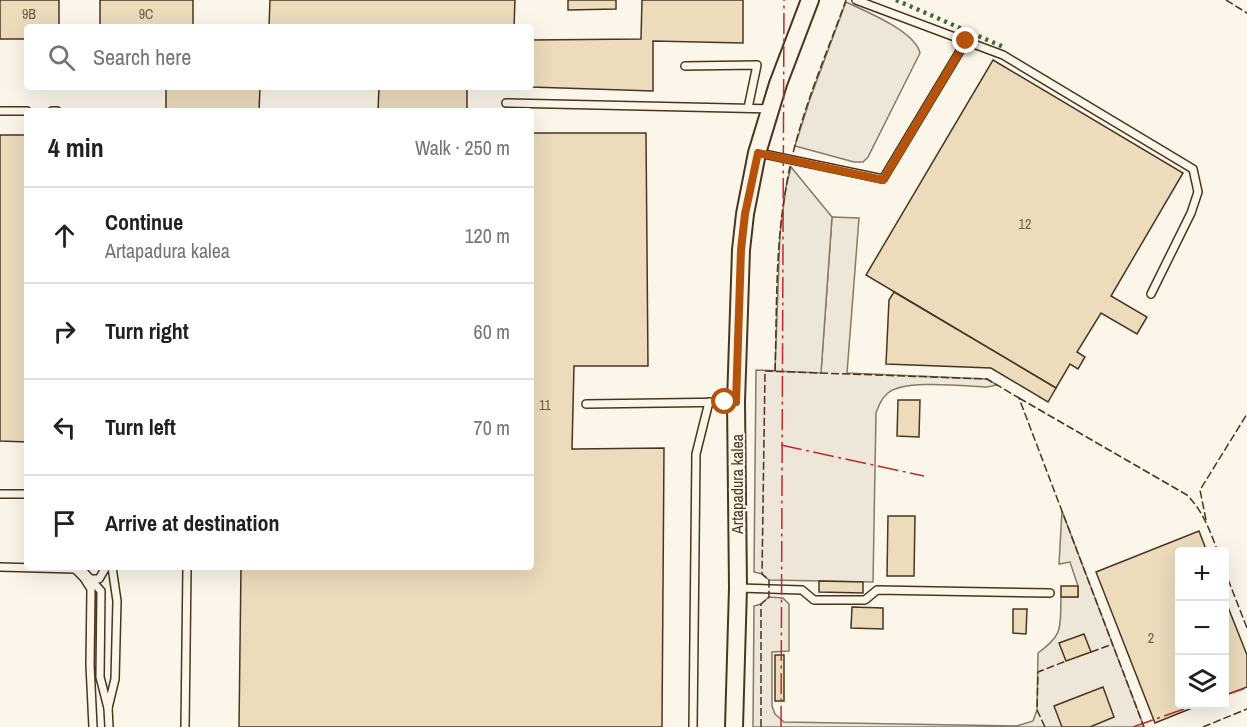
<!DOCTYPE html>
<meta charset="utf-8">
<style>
:root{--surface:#fff;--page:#f2f2f2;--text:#202124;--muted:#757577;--line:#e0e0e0}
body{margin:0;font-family:"Archivo Narrow",sans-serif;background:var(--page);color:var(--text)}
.controls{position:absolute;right:18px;bottom:18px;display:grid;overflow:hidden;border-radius:6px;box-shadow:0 6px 24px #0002}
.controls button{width:54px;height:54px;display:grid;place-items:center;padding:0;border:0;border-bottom:2px solid var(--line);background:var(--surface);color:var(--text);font:30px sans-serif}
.stop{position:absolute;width:18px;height:18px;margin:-14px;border:4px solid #b45309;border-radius:50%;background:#fff}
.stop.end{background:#b45309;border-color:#fff;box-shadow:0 2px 6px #0008}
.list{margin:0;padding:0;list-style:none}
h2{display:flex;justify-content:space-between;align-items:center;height:78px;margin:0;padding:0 24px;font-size:26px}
h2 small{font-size:20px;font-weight:400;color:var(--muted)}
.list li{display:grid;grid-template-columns:39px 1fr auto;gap:18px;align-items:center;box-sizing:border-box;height:96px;padding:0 24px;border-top:2px solid var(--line)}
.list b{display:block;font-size:22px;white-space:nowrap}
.list p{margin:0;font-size:20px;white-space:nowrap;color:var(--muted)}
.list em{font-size:20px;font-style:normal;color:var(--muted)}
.icon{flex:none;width:33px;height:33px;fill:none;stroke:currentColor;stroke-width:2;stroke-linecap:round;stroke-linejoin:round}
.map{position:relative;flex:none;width:1247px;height:727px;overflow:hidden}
.search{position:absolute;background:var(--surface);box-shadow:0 6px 24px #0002;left:24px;top:24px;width:510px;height:66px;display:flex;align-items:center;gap:15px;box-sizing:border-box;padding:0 21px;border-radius:6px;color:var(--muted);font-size:22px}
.panel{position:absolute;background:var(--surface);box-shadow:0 6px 24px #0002;left:24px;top:108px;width:510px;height:462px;border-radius:6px}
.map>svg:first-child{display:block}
</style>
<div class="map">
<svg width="1247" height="727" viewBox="0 0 1247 727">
<rect width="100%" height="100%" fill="#fbf6e9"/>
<g fill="#ede6d9" stroke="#887966" stroke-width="1.5">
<path d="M 846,2 C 865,11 915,31 920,53 L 868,157 L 863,162 L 854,162 L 795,146 L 810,99 Z"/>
<path d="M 832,217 L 859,218 L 847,373 L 987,379 L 997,385 L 987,387 C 964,386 904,379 888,393 C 881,399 879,405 876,413 L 873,582 L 769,580 L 762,574 L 754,572 L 756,370 L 821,372 Z"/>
<path d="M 1062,511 L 1144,727 L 753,727 L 754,606 L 761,604 L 769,597 L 783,598 L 789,604 L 789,651 L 772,652 L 772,706 L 775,714 L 784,722 L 1017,726 L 1033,721 L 1037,710 L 1038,653 C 1064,634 1060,628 1061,597 L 1078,597 L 1078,586 L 1070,562 L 1059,564 Z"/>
</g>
<polygon fill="#ede7d9" stroke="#887966" stroke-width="1.5" points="791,167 832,217 821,373 775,371 780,234 786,187"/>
<g fill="#ecdcbc" stroke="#4a3520" stroke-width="1.5">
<polygon points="0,0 59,0 59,27 27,27 27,39 0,39"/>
<rect x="100" y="0" width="93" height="27"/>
<polygon points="270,0 515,0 514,27 269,27"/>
<polygon points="568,0 616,0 616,9 568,10"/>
<polygon points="642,0 743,0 743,43 653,41 653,91 531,87 531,40 641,39"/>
<polygon points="993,60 1183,173 1111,296 1147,317 1137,334 1101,313 1077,352 1085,357 1078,369 1070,364 1056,388 866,275"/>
<polygon points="166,87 260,87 259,111 166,111"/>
<polygon points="379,87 467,87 467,111 378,111"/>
<polygon points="531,133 646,133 648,366 574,366 572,449 664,448 662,727 239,727 241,567 531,567"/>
<polygon points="0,135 27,135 27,442 0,441"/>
<polygon points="894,292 1056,388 1048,402 991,368 886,364 889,300"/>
<polygon points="898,400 920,400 919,437 897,436"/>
<polygon points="888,516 915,516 914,576 887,576"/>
<polygon points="1199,531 1207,552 1180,552 1180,704 1202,704 1155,723 1096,572"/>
<polygon points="819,581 863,582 863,593 819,592"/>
<rect x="1061" y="586" width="17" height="11"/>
<polygon points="1224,597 1247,655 1247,687 1224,696"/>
<polygon points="852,607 883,608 883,629 851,628"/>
<polygon points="1013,609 1027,609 1026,634 1013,633"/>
<polygon points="1084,634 1091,652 1066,661 1059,643"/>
<rect x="775" y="655" width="9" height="46"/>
<polygon points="1103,687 1114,717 1090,727 1062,727 1054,706"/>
</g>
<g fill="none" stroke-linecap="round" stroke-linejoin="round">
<g stroke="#4a3520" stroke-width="10">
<g id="service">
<polyline points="856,0 1003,55 1193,169 1198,192 1191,213 1151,294"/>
<polyline points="685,66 757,65 748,108"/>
<polyline points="506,103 770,109"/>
<polyline points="0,111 27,111"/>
<polyline points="52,111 57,111"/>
<polyline points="759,153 883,179 966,41"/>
<polyline points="586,404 736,402"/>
<polyline points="0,494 27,494"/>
<polyline points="0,567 75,569"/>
<polyline points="90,579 99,579 106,567"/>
<polyline points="738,588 802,590 814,600 865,600 877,590 1050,593"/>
<polyline points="93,727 90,665 91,589 84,578 75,569 84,572 101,591 100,677 108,708"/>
<polyline points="109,727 108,708 115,679 117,601 112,567"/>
<polyline points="185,727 187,567"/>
<polyline points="693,727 696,454 709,402"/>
</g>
</g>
<g stroke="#4a3520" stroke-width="20">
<polyline id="tertiary" points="734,727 738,588 736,402 741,250 745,214 757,153 778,84 810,0"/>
</g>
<use href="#service" stroke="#fbf6e9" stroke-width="7"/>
<use href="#tertiary" stroke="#fbf6e9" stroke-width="16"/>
<polyline stroke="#436837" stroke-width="4.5" stroke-dasharray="3 4.5" stroke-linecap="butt" points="896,0 1006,48"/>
<g stroke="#4a3520" stroke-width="1.5" stroke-dasharray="8 3" stroke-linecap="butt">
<polyline points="1226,0 1247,13"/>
<path d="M 775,371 C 777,310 775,248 786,188 C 796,123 824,61 846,0"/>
<path d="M 1019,398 L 1187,495 C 1203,511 1210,531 1218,552"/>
<polyline points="1206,520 1200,490 1247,414"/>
<polyline points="1224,569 1247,628"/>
<polyline points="1091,652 1113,644"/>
<polyline points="761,727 761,604 769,597 769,580 762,574 765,371 987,379 1019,398 1144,727"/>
<polyline points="1045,727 1037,710 1038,672 1066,661"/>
<polyline points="1203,727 1247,709"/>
</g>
<g stroke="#c62828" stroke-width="1.5" stroke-dasharray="21 4.5 3 4.5" stroke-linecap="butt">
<polyline points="781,445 924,476"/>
<polyline points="1224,695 1247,688"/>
<polyline points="781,727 784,0"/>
<polyline points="1133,727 1198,704"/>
</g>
</g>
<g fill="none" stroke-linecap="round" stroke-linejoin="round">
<polyline stroke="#b45309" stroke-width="8" points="725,402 736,402 741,250 745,214 758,153 883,180 966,41"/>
</g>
<g text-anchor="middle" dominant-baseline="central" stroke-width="4.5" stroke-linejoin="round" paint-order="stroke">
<g font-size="14" fill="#725f47">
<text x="29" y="14">9B</text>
<text x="146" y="14">9C</text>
<text x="1025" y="224">12</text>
<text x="545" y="405">11</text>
<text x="1151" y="638">2</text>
</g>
<g font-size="16" fill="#4a3520" stroke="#fbf6e9">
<text transform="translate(737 484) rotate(-90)">Artapadura kalea</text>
</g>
</g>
</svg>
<div class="controls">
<button>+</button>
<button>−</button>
<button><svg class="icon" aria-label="layers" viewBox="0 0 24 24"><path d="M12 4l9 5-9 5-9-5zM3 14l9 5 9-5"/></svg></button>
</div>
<div class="stop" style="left:725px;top:402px"></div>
<div class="stop end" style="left:966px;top:41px"></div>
<div class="search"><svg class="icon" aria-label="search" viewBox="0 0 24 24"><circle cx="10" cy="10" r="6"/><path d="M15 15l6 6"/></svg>Search here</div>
<section class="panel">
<h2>4 min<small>Walk · 250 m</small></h2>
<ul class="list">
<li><svg class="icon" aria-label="ahead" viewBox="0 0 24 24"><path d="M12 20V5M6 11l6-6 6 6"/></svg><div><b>Continue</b><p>Artapadura kalea</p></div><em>120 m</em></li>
<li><svg class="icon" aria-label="right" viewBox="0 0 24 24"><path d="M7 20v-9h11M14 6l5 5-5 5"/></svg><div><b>Turn right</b></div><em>60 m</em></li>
<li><svg class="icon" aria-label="left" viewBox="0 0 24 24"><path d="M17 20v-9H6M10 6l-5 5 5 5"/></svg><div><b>Turn left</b></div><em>70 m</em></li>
<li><svg class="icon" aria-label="arrive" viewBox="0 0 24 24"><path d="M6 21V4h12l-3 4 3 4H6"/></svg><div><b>Arrive at destination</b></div></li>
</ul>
</section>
</div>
